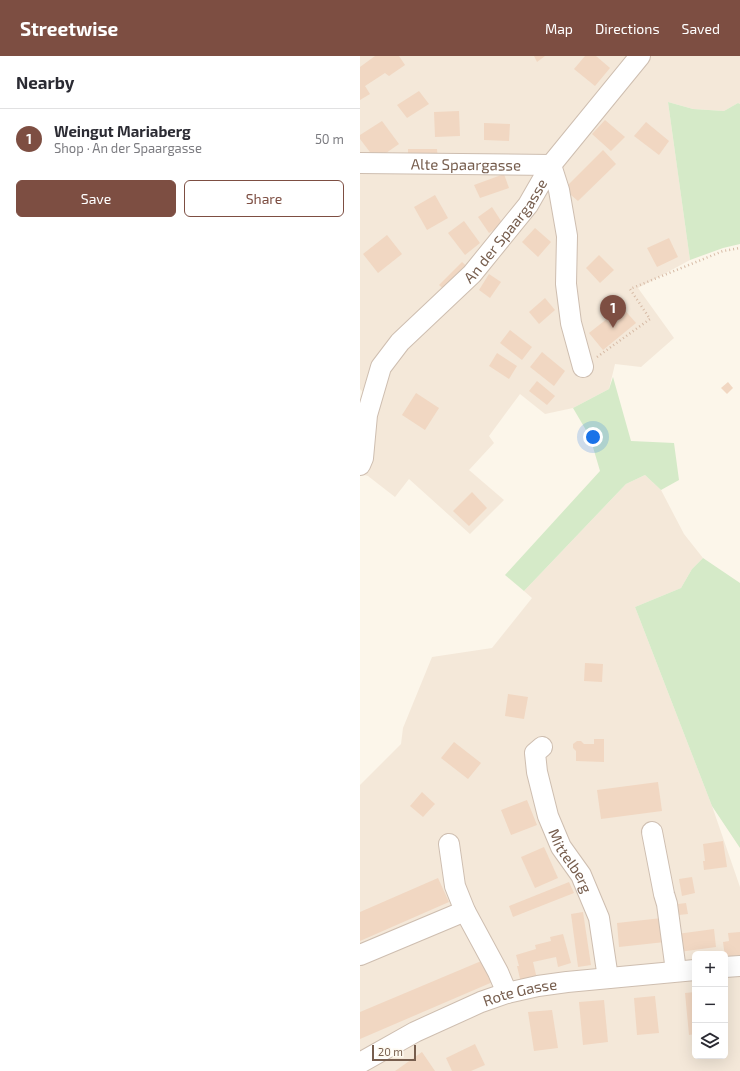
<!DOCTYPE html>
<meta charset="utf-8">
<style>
:root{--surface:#fff;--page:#f7f7f7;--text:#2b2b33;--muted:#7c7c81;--line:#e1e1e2;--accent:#7d4e42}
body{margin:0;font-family:"Exo 2",sans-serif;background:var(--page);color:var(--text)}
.controls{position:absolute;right:12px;bottom:12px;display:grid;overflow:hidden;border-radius:6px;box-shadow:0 4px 16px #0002}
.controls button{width:36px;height:36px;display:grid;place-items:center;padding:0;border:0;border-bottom:1px solid var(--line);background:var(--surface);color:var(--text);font:20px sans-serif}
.scale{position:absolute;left:12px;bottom:10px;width:44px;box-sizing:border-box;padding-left:4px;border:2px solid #775e4e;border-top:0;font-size:11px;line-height:14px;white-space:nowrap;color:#775e4e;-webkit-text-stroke:3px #fefaf1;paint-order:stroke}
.you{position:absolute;left:233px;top:381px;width:14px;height:14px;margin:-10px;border:3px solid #fff;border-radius:50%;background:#1a73e8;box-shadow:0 0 0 6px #1a73e833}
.badge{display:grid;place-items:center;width:26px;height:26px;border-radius:50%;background:var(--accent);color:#fff;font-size:13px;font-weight:700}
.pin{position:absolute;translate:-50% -33px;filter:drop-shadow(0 1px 2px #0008)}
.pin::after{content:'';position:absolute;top:21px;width:14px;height:12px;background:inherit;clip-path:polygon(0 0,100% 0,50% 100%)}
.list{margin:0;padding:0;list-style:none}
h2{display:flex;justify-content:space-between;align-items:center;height:52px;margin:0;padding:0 16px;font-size:17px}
h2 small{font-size:13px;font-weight:400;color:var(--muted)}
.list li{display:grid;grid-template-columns:26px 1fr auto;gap:12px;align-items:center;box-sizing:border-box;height:60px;padding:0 16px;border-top:1px solid var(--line)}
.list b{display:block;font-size:15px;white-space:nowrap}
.list p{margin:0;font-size:13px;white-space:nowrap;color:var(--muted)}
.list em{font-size:13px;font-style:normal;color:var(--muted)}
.actions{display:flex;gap:8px;padding:12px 16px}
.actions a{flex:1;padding:9px 0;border:1px solid var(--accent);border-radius:6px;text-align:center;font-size:14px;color:var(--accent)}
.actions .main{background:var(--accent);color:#fff}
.icon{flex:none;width:22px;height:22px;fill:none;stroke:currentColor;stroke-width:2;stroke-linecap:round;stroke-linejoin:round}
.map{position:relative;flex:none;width:380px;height:1015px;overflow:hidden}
header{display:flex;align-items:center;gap:24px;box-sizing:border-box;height:56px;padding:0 20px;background:var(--accent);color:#fff}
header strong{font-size:19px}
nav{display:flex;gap:22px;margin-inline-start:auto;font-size:14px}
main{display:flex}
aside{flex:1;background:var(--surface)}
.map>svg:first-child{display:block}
</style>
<header>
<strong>Streetwise</strong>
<nav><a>Map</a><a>Directions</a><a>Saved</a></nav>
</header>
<main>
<aside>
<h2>Nearby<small></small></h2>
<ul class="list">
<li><span class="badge">1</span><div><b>Weingut Mariaberg</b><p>Shop · An der Spaargasse</p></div><em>50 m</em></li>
</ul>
<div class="actions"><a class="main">Save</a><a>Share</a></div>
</aside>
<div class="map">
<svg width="380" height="1015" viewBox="0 0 380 1015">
<rect width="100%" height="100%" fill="#fcf6ea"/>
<g fill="#f4e8d9" fill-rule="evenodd">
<polygon points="0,0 380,0 380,48 378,47 364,55 333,53 308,46 330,204 278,232 314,282 281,311 255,308 249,333 213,352 185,358 160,338 129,380 134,387 109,414 144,444 110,478 49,423 35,441 8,420 0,418 7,340 0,333"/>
<path d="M 285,419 L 301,434 L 324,478 L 343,502 L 332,513 L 321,532 L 275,551 L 352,750 L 380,831 L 380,1015 L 0,1015 L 0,729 L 41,688 L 43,672 L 72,601 L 132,592 L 172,542 L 164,535 L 266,428 ZM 335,898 L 365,898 L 365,1000 L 335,1000 Z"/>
</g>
<g fill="#d5eac8">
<polygon points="308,46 333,53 364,55 378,47 380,48 380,188 363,192 330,204"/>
<polygon points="253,321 271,385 314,387 319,424 301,434 285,419 266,428 164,535 145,519 240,415 230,381 213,352 249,333"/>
<polygon points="343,502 380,527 380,792 352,750 275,551 321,532 332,513"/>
</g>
<g fill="#f1d7c2">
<polygon points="15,0 39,0 45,9 29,20 25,17 5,30 10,38 0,44 0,11"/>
<polygon points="174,0 185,0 177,6"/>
<polygon points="225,0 236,0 250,12 235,30 214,13"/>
<polygon points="59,35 69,48 47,62 37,49"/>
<polygon points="99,55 100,80 75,81 74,56"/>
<polygon points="245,64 265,81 251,95 232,78"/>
<polygon points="22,65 39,88 16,104 0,83 0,79"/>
<polygon points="286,66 309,85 299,99 274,80"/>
<polygon points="124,67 150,68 149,85 124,84"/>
<polygon points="48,93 77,93 78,106 48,106"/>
<polygon points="243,94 256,108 218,145 204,133"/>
<polygon points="144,118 149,132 120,142 114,129"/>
<polygon points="75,139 88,162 67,174 54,151"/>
<polygon points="132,151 143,168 129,177 118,161"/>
<polygon points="104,165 120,187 105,199 88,177"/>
<polygon points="175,172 191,186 178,201 162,186"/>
<polygon points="27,179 42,198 18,217 3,198"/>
<polygon points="309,182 318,201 297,211 287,192"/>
<polygon points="239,199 254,214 240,227 226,212"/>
<polygon points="102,206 111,214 88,237 79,229"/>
<polygon points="129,218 141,226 130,242 119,234"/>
<polygon points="185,242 195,254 179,268 169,256"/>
<polygon points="262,251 276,267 243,294 229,277"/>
<polygon points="150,274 172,291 162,304 140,287"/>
<polygon points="182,296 205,315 194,330 170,311"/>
<polygon points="137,297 157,310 149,323 129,310"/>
<polygon points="177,325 195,340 187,349 169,335"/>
<polygon points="368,326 373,332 367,338 361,332"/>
<polygon points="56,337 79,352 65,374 42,359"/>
<polygon points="112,436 127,452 109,470 93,455"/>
<polygon points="225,607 243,608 242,626 224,625"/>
<polygon points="148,638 168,641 164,663 145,660"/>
<polygon points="234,683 244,683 244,706 216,705 216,695 213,692 213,688 217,685 221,685 224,688 234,688"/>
<polygon points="94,686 121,707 108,723 81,702"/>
<polygon points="298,726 302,755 241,763 237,734"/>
<polygon points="62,736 75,748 63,761 50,750"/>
<polygon points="167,744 177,769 151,779 141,754"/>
<polygon points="363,785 367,811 344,814 343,805 345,805 343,788"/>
<polygon points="184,791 198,822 175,832 161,801"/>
<polygon points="332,821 335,837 322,840 319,823"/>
<polygon points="78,822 89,846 0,885 0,856"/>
<polygon points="209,826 214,837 153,861 149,850"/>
<polygon points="326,847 328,858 319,859 318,848"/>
<polygon points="223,856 231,909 218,911 211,858"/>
<polygon points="302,862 305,886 259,891 257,867"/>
<polygon points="354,873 356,891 319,896 317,878"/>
<polygon points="380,876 380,899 365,901 363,886 369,885 368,877"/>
<polygon points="203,878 211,907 198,911 196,901 173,906 177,923 161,927 157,910 159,910 156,899 176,893 175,889 191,885 190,881"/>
<polygon points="126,903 135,925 0,983 0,956"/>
<polygon points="335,936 335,978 329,979 325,937"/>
<polygon points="295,940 299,977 277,979 274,942"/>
<polygon points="244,944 248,986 223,989 219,946"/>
<polygon points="192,954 198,992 174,995 168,956"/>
<polygon points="115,988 125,1009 111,1015 92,1015 86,1002"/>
<polygon points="62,996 75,1015 35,1015 38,1013"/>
</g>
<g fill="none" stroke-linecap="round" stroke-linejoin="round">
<g stroke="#cebeb0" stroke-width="22">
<g id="minor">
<path id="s1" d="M 0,107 L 191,109 L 280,0"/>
<polyline points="191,109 199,134 207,180 206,228 211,267 223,311"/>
<path id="s2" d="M 0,409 L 3,402 L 7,359 L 21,311 L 40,286 L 112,218 L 168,149 L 191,109"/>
<path id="s3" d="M 182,691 L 175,697 L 177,716 L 188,760 L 201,791 L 221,819 L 239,862 L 248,922"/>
<polyline points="292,776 304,838 307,848 316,915"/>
<polyline points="89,788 95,830 105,855 138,916 147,937"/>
<polyline points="0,899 105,855"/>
<polyline points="365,911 380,910"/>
<path id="s4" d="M 0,1007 L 55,976 L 121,946 L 147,937 L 178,930 L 207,926 L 335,914"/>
</g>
</g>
<polyline stroke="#d6baa5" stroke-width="2.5" stroke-dasharray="1 3" stroke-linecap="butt" points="237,301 290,263 270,233 363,195 380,192"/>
<use href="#minor" stroke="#fff" stroke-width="20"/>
</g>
<g text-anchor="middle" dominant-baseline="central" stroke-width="3.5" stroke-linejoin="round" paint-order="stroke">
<g font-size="15" fill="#775e4e" stroke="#fefaf1">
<text stroke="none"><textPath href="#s1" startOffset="106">Alte Spaargasse</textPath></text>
<text stroke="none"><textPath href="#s2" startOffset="286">An der Spaargasse</textPath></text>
<text stroke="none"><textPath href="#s3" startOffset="124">Mittelberg</textPath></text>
<text stroke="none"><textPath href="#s4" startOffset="176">Rote Gasse</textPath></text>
</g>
</g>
</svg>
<div class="controls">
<button>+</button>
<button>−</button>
<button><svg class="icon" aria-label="layers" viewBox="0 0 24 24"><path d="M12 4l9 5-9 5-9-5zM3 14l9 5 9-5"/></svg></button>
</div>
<div class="scale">20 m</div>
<div class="you"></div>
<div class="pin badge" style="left:253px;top:272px">1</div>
</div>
</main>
